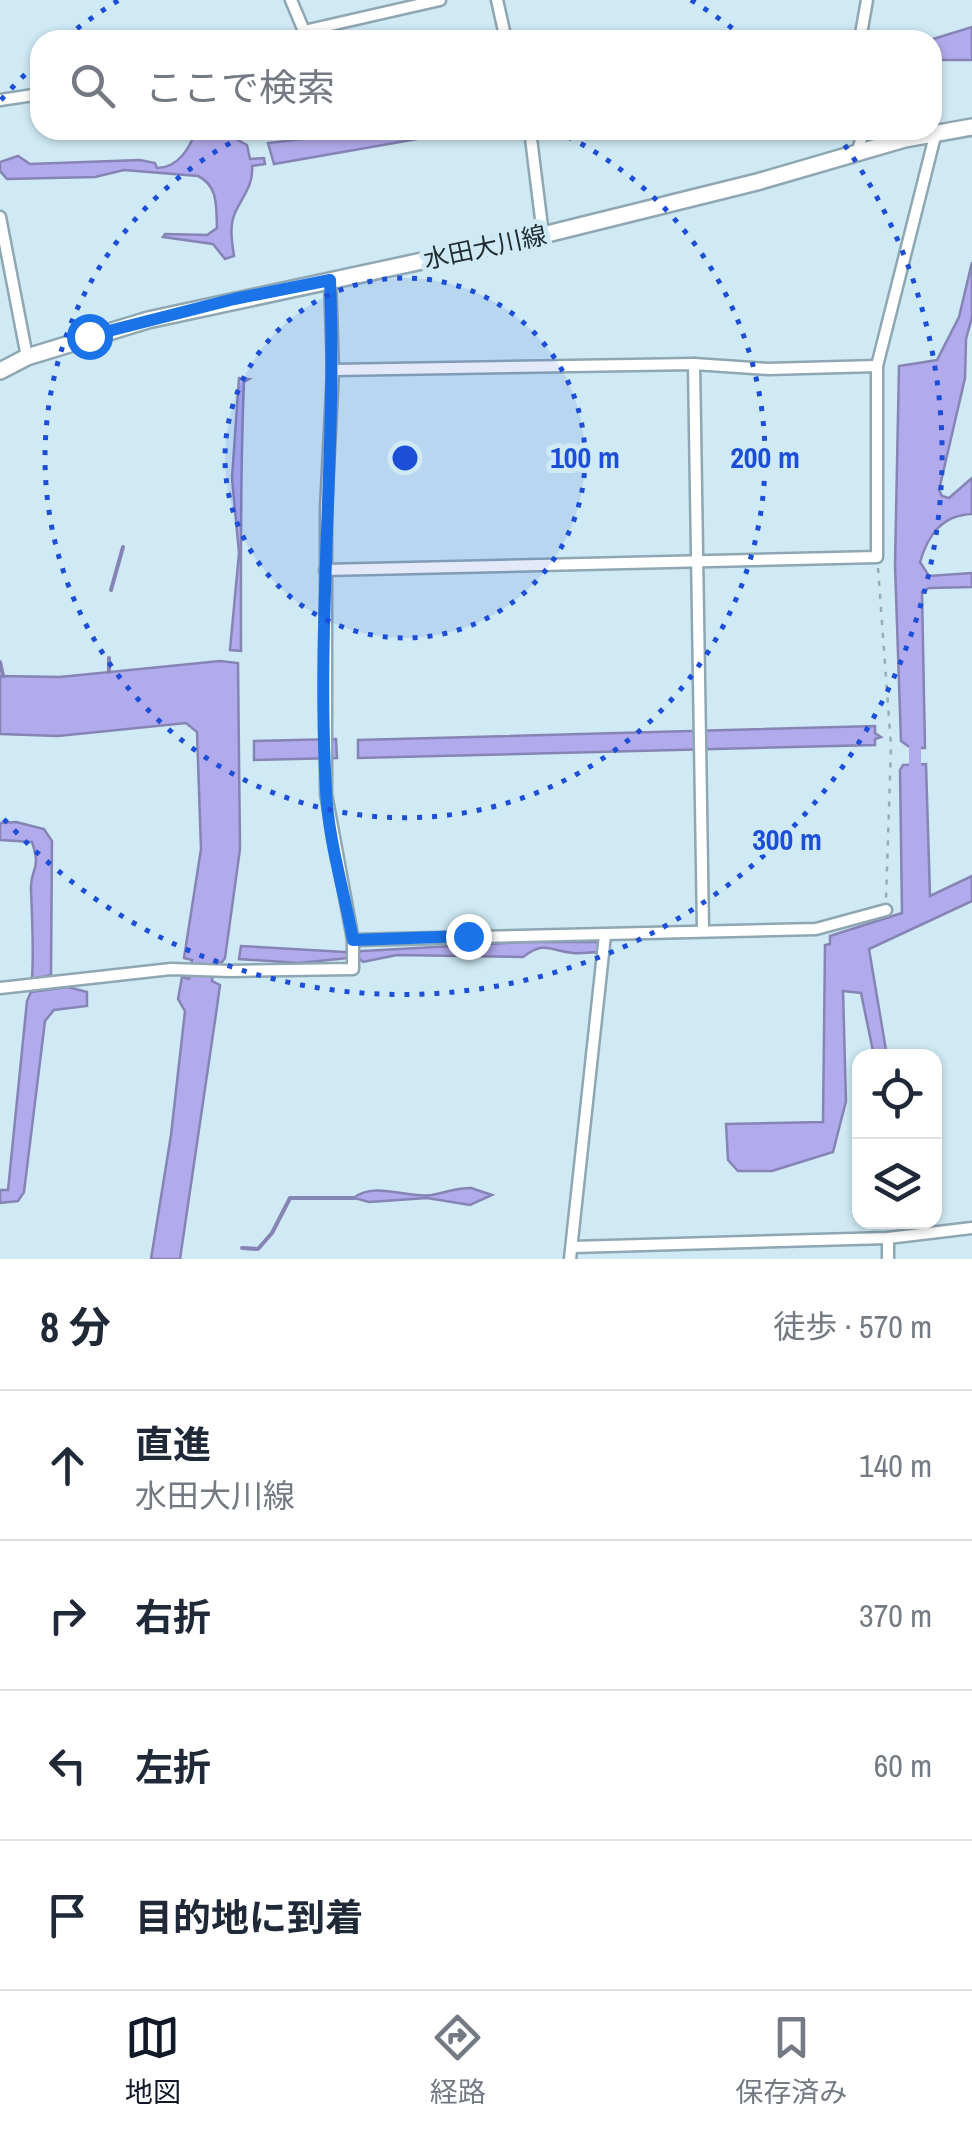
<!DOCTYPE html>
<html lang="ja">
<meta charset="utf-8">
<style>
:root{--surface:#fff;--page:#f2f2f3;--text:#1f2937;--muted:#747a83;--line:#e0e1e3;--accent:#111827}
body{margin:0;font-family:"Archivo Narrow","Noto Sans JP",sans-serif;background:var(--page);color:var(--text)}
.controls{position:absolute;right:30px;bottom:30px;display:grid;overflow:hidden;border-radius:20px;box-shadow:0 2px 8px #0004}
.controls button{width:90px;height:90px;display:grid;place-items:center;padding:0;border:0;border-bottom:2px solid var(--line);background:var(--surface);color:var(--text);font:50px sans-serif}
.stop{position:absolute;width:30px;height:30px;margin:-22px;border:8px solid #1a73e8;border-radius:50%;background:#fff}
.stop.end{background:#1a73e8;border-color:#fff;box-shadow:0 2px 10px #0008}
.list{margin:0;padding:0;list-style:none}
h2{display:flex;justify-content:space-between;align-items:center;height:130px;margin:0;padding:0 40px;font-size:42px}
h2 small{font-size:32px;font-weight:400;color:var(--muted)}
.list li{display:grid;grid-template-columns:65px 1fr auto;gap:30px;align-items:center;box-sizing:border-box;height:150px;padding:0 40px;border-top:2px solid var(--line)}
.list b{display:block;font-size:38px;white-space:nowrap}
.list p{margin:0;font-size:32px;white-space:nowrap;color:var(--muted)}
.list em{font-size:32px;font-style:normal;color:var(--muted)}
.icon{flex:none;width:55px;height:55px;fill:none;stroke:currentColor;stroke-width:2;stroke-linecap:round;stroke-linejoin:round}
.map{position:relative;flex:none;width:972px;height:1259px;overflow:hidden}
.search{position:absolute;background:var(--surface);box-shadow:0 2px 8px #0004;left:30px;right:30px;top:30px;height:110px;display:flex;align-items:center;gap:25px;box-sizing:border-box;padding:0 35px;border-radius:30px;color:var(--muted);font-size:38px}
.sheet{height:730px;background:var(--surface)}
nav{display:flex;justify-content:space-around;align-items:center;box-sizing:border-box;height:140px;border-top:2px solid var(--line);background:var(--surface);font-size:28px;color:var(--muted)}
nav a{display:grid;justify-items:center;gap:5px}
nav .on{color:var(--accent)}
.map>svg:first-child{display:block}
</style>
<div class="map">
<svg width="972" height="1259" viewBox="0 0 972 1259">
<rect width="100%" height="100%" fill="#cfeaf5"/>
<g fill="#b1aaec" stroke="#8684b4" stroke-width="2.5">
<polygon points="972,27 972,60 932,60 930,40"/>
<path d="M 196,130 L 219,130 L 247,145 L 250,159 L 264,158 L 265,164 L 252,166 C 254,185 242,197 235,213 C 229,226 232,242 234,256 L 225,259 L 213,244 L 163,237 L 165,234 L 207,235 L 217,228 C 216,208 219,186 198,176 L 124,170 L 95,177 L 7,179 L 0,171 L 0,162 L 18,156 L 30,164 L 140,160 L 155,163 L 157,168 C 178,168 190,148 196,130 Z"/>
<polygon points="381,130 510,130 417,139 274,164 268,143"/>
<path d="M 972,262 L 972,317 L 966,339 L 965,378 L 939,490 L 942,496 L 949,498 L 972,478 L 972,514 C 942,515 928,535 920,562 L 929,576 L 972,573 L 972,587 L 929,588 L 922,592 L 925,748 L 911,748 L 901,741 L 895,565 L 899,366 L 937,360 L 959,317 Z"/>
<path d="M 239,378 L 249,379 L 244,382 C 240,472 241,561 241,651 L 230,650 L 239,553 L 232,478 Z"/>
<polygon points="220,661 238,663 240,849 225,958 222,962 214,963 212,981 220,985 217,1007 180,1259 151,1259 171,1135 185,1011 178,999 182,977 189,979 192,960 184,958 201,849 197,732 186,723 58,736 0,734 0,676 60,677"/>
<polygon points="875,726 875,733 881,737 875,739 875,745 358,758 358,740"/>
<polygon points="336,739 337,758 254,760 254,741"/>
<polygon points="926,764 930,896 972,876 972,901 869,949 887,1056 874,1056 861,993 843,991 846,1101 833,1152 772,1171 738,1171 728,1160 726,1124 823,1122 825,945 830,944 830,936 902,913 900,770 903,765"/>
<path d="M 16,822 L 44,829 L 52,841 L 51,975 L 32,979 C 34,948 32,919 31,889 C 30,868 42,871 32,842 L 0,840 L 0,823 Z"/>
<path d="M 522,942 L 598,942 L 602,946 L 600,952 C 592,952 582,954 573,953 C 550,951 545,940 523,957 L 397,955 L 363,962 L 358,957 L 299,963 L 239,959 L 241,946 L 345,952 Z"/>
<polygon points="68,987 87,992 87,1006 54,1010 45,1021 24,1192 18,1201 0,1203 0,1190 8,1190 27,1001 31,992"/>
<path d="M 471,1188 L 492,1195 L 470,1205 L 427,1198 L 369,1202 L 354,1198 C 374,1181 408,1199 432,1195 C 446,1192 457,1188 471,1188 Z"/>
</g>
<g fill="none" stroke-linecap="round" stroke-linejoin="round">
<g stroke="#8684b4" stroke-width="4">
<polyline points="111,590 123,547"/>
<polyline points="109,658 109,672"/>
<polyline points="0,662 3,676"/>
<polyline points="242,1248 258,1249 272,1233 290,1198 354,1198"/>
</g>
<polyline stroke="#b1aaec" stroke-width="12" points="915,734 915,779"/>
<g stroke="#8ea7b2" stroke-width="15">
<g id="street">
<polyline points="291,0 304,31 440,0"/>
<polyline points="497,0 506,40"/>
<polyline points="860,40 867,0"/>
<polyline points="0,100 40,94"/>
<polyline points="530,130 543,235"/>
<polyline points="858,152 863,130"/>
<polyline points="0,217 27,357"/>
<polyline points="694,364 703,930"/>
<polyline points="333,370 694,364 768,369 877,366"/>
<polyline points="325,570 877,557 877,366 936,132"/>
<polyline points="353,940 816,929 886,910"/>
<polyline points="0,988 171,969 230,971 353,969 353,940 326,794 326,509 333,370 330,280"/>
<polyline points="888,1238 888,1259"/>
<polyline points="573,1247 888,1238 972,1228"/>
<polyline points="570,1259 605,935"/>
</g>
</g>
<g stroke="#8ea7b2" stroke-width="20">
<polyline id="secondary" points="0,371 27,357 148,320 543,235 757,182 905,139 972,127"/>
</g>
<polyline stroke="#96acb4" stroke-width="2.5" stroke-dasharray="5 8" stroke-linecap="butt" points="878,568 891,746 886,900"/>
<use href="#street" stroke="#fff" stroke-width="10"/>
<use href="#secondary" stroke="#fff" stroke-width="15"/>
</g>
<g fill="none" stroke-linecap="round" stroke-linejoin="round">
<path stroke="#1a73e8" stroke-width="12" d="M 89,336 L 234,299 L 330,280 C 337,449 316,620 326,790 C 328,839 344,891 353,940 L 468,936"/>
</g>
<circle cx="405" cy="458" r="180" fill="#1d4ed8" fill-opacity=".12"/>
<g fill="none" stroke="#1d4ed8" stroke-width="5" stroke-dasharray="5 10">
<circle cx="405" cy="458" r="180"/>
<path d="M554 130A360 360 0 1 1 256 130"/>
<path d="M1 100A540 540 0 0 1 37 63M65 38A540 540 0 0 1 119 0M691 0A540 540 0 0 1 745 38M836 133A540 540 0 0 1 1 816"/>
</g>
<g text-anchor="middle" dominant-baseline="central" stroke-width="10" stroke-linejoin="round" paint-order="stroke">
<g font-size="25" fill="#212c30" stroke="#cfeaf5">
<text transform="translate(485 247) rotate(-12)">水田大川線</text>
</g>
</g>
<circle cx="405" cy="458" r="15" fill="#1d4ed8" stroke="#cfeaf5" stroke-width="5"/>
<g font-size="30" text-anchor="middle" font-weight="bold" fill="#1d4ed8" stroke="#cfeaf5" stroke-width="10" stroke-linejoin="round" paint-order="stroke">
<text x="585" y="468">100 m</text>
<text x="765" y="468">200 m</text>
<text x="787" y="850">300 m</text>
</g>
</svg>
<div class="controls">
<button><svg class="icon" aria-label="locate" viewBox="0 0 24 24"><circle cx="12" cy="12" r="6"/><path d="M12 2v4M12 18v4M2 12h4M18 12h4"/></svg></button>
<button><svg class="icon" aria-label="layers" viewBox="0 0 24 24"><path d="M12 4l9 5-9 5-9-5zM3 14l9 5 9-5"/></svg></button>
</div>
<div class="stop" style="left:89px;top:336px"></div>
<div class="stop end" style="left:468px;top:936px"></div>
<div class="search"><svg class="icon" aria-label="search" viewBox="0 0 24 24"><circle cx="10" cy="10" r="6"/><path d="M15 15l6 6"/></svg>ここで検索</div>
</div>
<section class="sheet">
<h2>8 分<small>徒歩 · 570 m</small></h2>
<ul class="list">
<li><svg class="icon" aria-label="ahead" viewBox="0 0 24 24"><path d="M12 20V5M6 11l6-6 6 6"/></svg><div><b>直進</b><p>水田大川線</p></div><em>140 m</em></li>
<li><svg class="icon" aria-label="right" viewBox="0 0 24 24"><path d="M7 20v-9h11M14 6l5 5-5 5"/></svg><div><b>右折</b></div><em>370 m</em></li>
<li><svg class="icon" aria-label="left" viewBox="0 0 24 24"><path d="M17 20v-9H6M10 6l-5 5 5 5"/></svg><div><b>左折</b></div><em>60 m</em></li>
<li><svg class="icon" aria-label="arrive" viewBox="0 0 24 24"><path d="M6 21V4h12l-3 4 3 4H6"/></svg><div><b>目的地に到着</b></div></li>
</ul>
</section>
<nav>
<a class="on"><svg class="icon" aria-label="map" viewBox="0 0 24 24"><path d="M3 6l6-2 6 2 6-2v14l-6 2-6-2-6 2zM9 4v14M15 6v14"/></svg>地図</a>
<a><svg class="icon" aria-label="directions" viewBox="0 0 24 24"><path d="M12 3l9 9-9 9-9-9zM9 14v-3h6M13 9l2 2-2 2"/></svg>経路</a>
<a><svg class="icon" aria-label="saved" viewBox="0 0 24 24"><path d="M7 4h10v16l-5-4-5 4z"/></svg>保存済み</a>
</nav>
